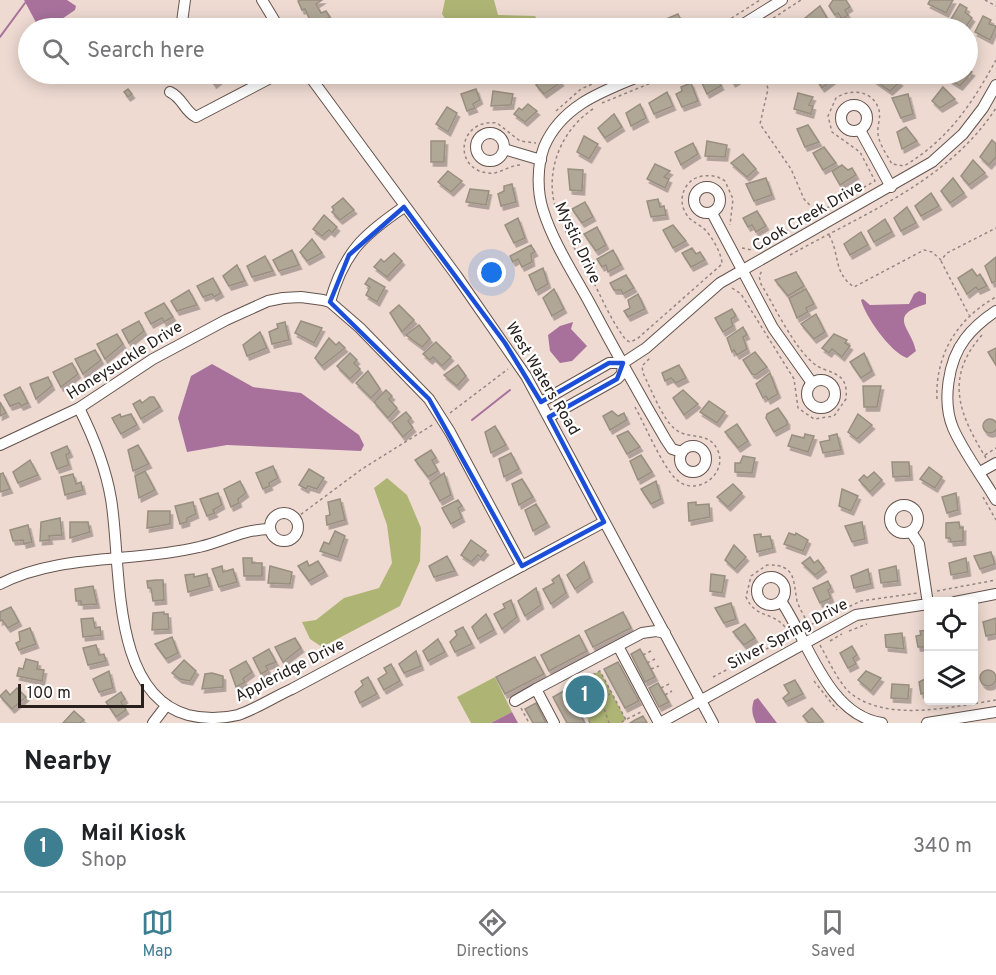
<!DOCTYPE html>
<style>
:root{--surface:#fff;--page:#f2f2f2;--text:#202124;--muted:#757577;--line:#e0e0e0;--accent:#3d7f90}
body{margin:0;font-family:Overpass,sans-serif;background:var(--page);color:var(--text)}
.controls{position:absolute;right:18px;bottom:18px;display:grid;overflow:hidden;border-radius:6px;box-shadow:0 3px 15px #0003}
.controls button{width:54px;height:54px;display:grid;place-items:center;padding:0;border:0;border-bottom:2px solid var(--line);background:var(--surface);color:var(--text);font:30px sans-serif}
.scale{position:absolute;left:18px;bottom:15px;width:126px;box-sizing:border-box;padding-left:6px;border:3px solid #27201d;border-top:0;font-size:16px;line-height:21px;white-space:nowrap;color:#27201d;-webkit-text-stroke:4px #fff;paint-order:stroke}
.you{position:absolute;left:492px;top:273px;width:21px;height:21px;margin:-15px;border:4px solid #fff;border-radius:50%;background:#1a73e8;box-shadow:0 0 0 9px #1a73e833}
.badge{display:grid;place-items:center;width:39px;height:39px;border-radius:50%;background:var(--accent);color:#fff;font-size:20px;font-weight:700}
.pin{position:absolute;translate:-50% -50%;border:3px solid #fff;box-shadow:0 2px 6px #0006}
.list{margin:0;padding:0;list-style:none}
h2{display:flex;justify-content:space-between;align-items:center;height:78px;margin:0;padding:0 24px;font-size:26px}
h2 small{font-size:20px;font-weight:400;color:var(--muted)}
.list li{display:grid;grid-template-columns:39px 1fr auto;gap:18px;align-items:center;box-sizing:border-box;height:90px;padding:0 24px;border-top:2px solid var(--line)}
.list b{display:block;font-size:22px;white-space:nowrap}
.list p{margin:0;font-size:20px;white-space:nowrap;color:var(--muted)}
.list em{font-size:20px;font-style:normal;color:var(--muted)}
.icon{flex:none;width:33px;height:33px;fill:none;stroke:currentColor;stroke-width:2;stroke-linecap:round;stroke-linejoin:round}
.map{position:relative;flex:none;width:996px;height:723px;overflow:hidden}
.search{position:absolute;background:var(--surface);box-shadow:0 3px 15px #0003;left:18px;right:18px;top:18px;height:66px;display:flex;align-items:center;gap:15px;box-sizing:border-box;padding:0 21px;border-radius:33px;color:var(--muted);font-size:22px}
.sheet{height:168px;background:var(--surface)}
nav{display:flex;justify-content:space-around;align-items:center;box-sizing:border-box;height:84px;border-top:2px solid var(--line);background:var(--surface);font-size:16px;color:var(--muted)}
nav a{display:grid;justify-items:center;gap:3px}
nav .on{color:var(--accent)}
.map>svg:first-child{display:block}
</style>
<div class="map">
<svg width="996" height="723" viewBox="0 0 996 723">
<defs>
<filter id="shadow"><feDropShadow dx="2.5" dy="4" stdDeviation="0" flood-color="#0004"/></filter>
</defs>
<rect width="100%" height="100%" fill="#eedad1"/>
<g fill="#adb474">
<polygon points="445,0 494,0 498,15 535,16 543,27 451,28 442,14"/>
<polygon points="387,478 407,495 421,528 420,561 400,606 322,647 310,639 302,622 316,620 344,598 379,588 392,563 387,525 374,488"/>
<polygon points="600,671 626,720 620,723 590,723 571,686"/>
<polygon points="495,677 512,712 491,723 471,723 457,697"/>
</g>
<g fill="#a7719b">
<polygon points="24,0 67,0 76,6 75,10 53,25 54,28 39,28"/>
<path d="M 919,291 L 926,294 L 926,304 C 886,316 912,328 916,351 L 907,358 C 890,352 865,316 861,300 L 863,299 L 870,305 L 909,304 L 914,294 Z"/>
<polygon points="573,322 571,329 587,346 572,361 560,363 550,351 548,335 560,326"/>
<polygon points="212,364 253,387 301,393 359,435 364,445 361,451 227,445 187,452 178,418 191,376"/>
<path d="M 758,698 L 777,723 L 756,723 C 752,715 751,709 754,700 Z"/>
<polygon points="512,712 518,723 491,723"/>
</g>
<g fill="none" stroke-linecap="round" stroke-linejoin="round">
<g stroke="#a7719b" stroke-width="2">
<polyline points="0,37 25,3"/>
<polyline points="472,420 510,390"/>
</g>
</g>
<g fill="#b1a797" stroke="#998f80" stroke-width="1.5" filter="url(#shadow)">
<polygon points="300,0 322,0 316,4 321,13 326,11 330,17 312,25 305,9 302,10 298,1"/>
<polygon points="833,0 846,0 850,7 845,10 848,15 842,19 838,13 835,15 829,6"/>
<polygon points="930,0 953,0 946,13 928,4"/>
<polygon points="960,4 967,8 965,12 972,18 965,28 951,19"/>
<polygon points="820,6 829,21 810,28 804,19"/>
<polygon points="678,14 685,28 662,28 659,22"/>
<polygon points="983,16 991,20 989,24 996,26 990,40 975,32"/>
<polygon points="797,20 802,28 787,28 790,24"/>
<polygon points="968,70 972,72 960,86 950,80 954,74 968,74"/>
<polygon points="214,74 223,74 224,76 214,84 210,77"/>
<polygon points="545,74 553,74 561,82 544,94 536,85"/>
<polygon points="716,74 721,86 707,94 701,81 707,79 706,76"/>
<polygon points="728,74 747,74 733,83"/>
<polygon points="818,74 836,74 838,76 822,88 814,76"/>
<polygon points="880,74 890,74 900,82 890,91 874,80"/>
<polygon points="691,83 698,101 682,107 676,94 682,91 681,87"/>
<polygon points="943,87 955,99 940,108 932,101"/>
<polygon points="128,89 132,94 128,97 124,92"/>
<polygon points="476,89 480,100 473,104 475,108 467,111 461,94"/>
<polygon points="493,91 513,94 511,105 491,106"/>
<polygon points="667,92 673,106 654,114 649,103"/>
<polygon points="798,93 813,97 809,105 813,106 811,114 794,109"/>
<polygon points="908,94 913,114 901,118 892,98"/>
<polygon points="528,104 537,111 525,122 514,114 519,108 522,110"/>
<polygon points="640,104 646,118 631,126 626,113"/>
<polygon points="447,107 457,113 448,132 436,124"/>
<polygon points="614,114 622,127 605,138 598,128"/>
<polygon points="808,125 819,142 805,147 797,129"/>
<polygon points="906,127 917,141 902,149 897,132"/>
<polygon points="584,136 598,144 589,159 577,152"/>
<polygon points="992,140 996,144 996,157 989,165 980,157"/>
<polygon points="431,141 445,141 444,162 431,162"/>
<polygon points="707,141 727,145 725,157 705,156"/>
<polygon points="693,143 698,154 681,165 675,152"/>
<polygon points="824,147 836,163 823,170 813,153"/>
<polygon points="743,154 756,169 747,177 731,163"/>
<polygon points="973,160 985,173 969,185 961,176"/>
<polygon points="655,164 670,171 664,177 669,179 665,188 647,179"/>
<polygon points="842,165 848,170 852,168 856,175 840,185 832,171"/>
<polygon points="568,169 583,170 582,191 570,190"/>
<polygon points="448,171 462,181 451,192 438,182"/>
<polygon points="766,178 772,195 754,201 746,184"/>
<polygon points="953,178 964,193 950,203 941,191"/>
<polygon points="512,184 516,202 501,206 498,194 504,191 504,186"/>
<polygon points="470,189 489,191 486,205 466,202"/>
<polygon points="931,193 939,206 921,216 915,206"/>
<polygon points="343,198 354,210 340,220 332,212 334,210 332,207"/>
<polygon points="658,199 660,207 664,206 666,215 651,217 647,201"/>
<polygon points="585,202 593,217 582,223 572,209"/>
<polygon points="907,207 916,223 901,231 894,218"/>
<polygon points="757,211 766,226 756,232 752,225 748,227 743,218"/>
<polygon points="324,215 337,227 332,233 329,230 322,236 313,229"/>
<polygon points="518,218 525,238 514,243 505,225"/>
<polygon points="885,219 892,232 874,242 868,231"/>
<polygon points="673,225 686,241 673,248 663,230"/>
<polygon points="597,227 606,245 596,251 584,234"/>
<polygon points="861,232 868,245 850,255 844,244"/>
<polygon points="312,239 322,253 307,261 300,252"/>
<polygon points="531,245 535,252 531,254 532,262 522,267 518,259 513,262 510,256"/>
<polygon points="692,248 696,254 700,252 705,260 691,267 682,253"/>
<polygon points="292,250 299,265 279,271 273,260"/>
<polygon points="613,250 621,265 608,272 606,265 602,267 597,259"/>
<polygon points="394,253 402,261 387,277 374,267 381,259 384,262"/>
<polygon points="265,256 273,271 252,277 247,266"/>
<polygon points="996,257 996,281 992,283 985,266"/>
<polygon points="237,265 245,281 229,286 223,276"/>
<polygon points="543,268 548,284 536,291 529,275"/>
<polygon points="972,269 977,276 980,274 987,286 978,290 976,287 967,294 958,278"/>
<polygon points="796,272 804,286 788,296 775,280"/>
<polygon points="626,275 634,288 623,294 621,290 614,290 610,283"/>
<polygon points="213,278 221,293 214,297 212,294 203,297 197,286"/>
<polygon points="369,278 385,287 377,302 366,295 370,287 365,284"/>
<polygon points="554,289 564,309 552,316 543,298"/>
<polygon points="806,289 814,304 806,308 808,312 797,318 789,298"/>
<polygon points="189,290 197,305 177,311 171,301"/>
<polygon points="638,294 645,309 628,317 624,311 630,308 628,300"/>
<polygon points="164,303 173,317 164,322 162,318 151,324 145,313"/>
<polygon points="399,305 414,320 402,332 390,313"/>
<polygon points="732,309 736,316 731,319 733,326 723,332 715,318"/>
<polygon points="816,314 825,332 814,339 801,324"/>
<polygon points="139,321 144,331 129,343 122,330"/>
<polygon points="301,321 322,328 314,343 295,333"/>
<polygon points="285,322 289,340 272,344 269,332 278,328 277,324"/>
<polygon points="419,325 430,339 422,347 406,335"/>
<polygon points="743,327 747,335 743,337 747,349 737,355 734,350 732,352 727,338"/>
<polygon points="260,332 267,348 247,356 243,345"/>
<polygon points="117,334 123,344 105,359 97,344"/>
<polygon points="834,334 847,340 845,343 850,346 842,357 832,349 829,353 822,348"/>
<polygon points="329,338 336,345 339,342 345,348 322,366 315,358"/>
<polygon points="436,342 451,357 442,366 433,357 430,360 423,354"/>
<polygon points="996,348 996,365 988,352"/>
<polygon points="95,350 101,360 83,374 75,359"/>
<polygon points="755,352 767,367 755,375 752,374 743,360"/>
<polygon points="350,353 357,360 354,363 360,369 350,379 337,366"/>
<polygon points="864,353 872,371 861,378 850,362"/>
<polygon points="72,363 78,374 61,387 53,372"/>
<polygon points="458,365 466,376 457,386 444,375"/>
<polygon points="679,365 686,378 676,383 671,378 665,381 662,373"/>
<polygon points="368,371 380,389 371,398 356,383"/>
<polygon points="770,373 778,394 768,400 766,396 763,398 756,384"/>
<polygon points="48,377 52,386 36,399 30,384"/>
<polygon points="863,386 881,386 877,407 864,407"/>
<polygon points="20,387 28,403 21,406 19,403 10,406 4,395"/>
<polygon points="386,390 392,396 389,399 397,408 388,418 374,402"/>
<polygon points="683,390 698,404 684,415 673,398"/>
<polygon points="150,397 154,397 160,407 141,419 133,404 140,400 142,403"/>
<polygon points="709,401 725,412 717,423 700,412"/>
<polygon points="0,402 6,413 0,416"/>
<polygon points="778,408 787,421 787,425 774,432 766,418 767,414"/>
<polygon points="612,411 618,416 624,413 627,420 610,430 603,416"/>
<polygon points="406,412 411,418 408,421 413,428 403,437 392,423"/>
<polygon points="120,414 121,417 131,414 137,425 121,434 112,418"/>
<polygon points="858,414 872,425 857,439 848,432"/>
<circle cx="990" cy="426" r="7"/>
<polygon points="737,424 748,441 738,448 725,432"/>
<polygon points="495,426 506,445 491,453 485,432"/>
<polygon points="628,431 640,447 627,454 617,436"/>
<polygon points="805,434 814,436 808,452 788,446 792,435 804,438"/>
<polygon points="837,434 841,450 823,453 820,442 830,440 829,436"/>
<polygon points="138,445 149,464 133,471 128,450"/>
<polygon points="67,446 70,453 66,455 69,465 57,469 51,453"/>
<polygon points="431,450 436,458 432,460 438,471 428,477 415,460"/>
<polygon points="511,453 519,469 504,477 499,459"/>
<polygon points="641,455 652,472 638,480 630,461"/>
<polygon points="743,456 755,458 752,473 735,472 735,463 740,463"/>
<polygon points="30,460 38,475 18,483 13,472"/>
<polygon points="892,462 909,462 910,476 893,477"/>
<polygon points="273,466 278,478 269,483 270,486 263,489 256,473"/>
<polygon points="929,467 942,477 935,488 920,479"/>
<polygon points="309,469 324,478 317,489 308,486 306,489 299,485"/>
<polygon points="145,471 155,490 139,498 135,476"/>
<polygon points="874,472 882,480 870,492 859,480 864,475 867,478"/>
<polygon points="3,473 10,489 0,492 0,474"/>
<polygon points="444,473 451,495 440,501 430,483"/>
<polygon points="73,474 76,484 81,482 83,490 65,495 61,477"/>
<polygon points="522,479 533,497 519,505 512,484"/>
<polygon points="240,481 246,493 238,499 239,503 231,507 224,489"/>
<polygon points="656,481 661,499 651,504 641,489"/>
<polygon points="733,484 742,493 728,507 717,497"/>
<polygon points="842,489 858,496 851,511 839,506"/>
<polygon points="218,493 222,505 213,510 215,513 207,516 200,499"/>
<polygon points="956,493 958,510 947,513 942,497"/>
<polygon points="340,499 345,520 327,525 326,516 330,515 328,502"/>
<polygon points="458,500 462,506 458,508 462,518 451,524 442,508"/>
<polygon points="193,502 196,514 187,518 187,522 180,524 175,506"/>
<polygon points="696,502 696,505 709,504 710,517 689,521 688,503"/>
<polygon points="536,504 547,523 533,531 525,510"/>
<polygon points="148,511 170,511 170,524 147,528"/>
<polygon points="60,518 62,535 49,536 50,540 40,541 41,522"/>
<polygon points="70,522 88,522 90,532 70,538"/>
<polygon points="862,522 865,539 852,542 845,526"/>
<polygon points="959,522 960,528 963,527 963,541 951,542 950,538 946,538 946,523"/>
<polygon points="28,525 32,542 24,544 23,540 13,541 10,530"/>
<polygon points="335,531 345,536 338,557 320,551 324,542 329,544"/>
<polygon points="789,533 795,535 796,533 808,540 803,551 784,544"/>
<polygon points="761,534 761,537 770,536 773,548 757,552 754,535"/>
<polygon points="471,540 486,551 481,557 478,555 471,562 461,555"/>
<polygon points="734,545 746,557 735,569 725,560"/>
<polygon points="991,552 995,564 980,569 974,556"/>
<polygon points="447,556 455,571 434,577 429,566"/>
<polygon points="810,557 814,563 818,560 824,568 815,575 802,563"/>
<polygon points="243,558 252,558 252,563 262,563 262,576 244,576"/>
<polygon points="966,558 968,572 951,575 949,563"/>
<polygon points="307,561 309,566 318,561 325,572 309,581 298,566"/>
<polygon points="584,562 590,578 575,589 567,575"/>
<polygon points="222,566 223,572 233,569 237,582 219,587 212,569"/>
<polygon points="270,566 292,572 290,584 268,583"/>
<polygon points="896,566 898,581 881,583 879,570"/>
<polygon points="868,569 871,584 854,588 851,576"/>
<polygon points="194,574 194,577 207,574 210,586 188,592 185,575"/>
<polygon points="711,574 725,576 722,593 710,591"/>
<polygon points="559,575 566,593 551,604 543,589 554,583 552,580"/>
<polygon points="156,580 163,580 164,600 153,601 151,588 148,588 147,581"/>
<polygon points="828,581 831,588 828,590 831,598 820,603 813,588"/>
<polygon points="93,586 97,604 81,605 81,601 76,601 75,589"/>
<polygon points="536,588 541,605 525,616 518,601"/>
<polygon points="511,600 517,617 502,629 494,614 505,608 503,604"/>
<polygon points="731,603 736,619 724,623 715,608"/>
<polygon points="11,607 19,622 8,628 2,620 0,621 0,612"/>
<polygon points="164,612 164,614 168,614 169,629 152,630 153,613"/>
<polygon points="623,612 631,628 593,647 585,631"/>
<polygon points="486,614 494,630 478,639 472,627"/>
<polygon points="93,618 95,628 100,627 101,635 83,637 81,619"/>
<polygon points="996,618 996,634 986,636 983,622"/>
<polygon points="745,624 755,638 744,645 733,632"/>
<polygon points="463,627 472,644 455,652 450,642 457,635 455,631"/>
<polygon points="30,628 36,644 19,650 16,643 20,641 19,632"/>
<polygon points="928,630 928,647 918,647 916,636 921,635 920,631"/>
<polygon points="902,633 904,649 886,647 885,635"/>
<polygon points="579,635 587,651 549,671 541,655"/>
<polygon points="172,637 178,653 166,659 155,644"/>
<polygon points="295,638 301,648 283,662 275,647"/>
<polygon points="438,639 445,652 428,661 423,651"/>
<polygon points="96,645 99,655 104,654 106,661 88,665 83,648"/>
<polygon points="852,646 857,655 853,658 856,664 848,668 840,653"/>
<polygon points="269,649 276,662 266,666 268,670 261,674 253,658"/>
<polygon points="640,649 655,677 645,682 631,654"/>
<polygon points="416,651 421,666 404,673 399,664"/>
<polygon points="535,657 544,674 505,694 496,677"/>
<polygon points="26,659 38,662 37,669 44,670 42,681 17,676 19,668 23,669"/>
<polygon points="184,660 196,671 190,681 180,679 172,673"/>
<polygon points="246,661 252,672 243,679 245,682 236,687 230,670"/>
<polygon points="618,662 639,701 625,708 604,669"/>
<polygon points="391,664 400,681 384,690 378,679 387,673 384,668"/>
<circle cx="988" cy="678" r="8"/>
<polygon points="109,671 113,688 99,692 93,679"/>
<polygon points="866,671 881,678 871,691 858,680"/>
<polygon points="212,673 223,676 223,687 202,689 205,674"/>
<polygon points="368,677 377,694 360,703 355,692 363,685 361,681"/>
<polygon points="925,679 928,679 928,696 926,697 925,693 921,694 919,682"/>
<polygon points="795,680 803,694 786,702 783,698 789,693 784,685"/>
<polygon points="658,683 669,702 659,707 649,688"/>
<polygon points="892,684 909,685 908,699 891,698"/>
<polygon points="17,688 26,697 12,709 0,696 6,690 10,695"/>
<polygon points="567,689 582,718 585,723 567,723 553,697"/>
<polygon points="121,692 125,699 121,702 126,710 116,717 106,702"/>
<polygon points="536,703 546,723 533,723 528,714 525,709"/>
<polygon points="812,708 823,721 820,723 809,723 803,716"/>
<polygon points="74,711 84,720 80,723 63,723"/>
<polygon points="643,716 647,723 630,723 635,720"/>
</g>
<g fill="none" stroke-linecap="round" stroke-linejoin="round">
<g stroke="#65544d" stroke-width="12">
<g id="minor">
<polyline points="185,0 182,22 185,28"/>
<polyline points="262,0 279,28"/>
<polyline points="737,28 782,0"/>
<polyline points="308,74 456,275 526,376 713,723"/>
<path d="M 645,74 C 606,90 562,104 544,147 C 537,166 537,191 543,210 C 553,242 572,271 588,300 C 613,347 639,394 666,440 L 672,449 L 682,452"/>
<path d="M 170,92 C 183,98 184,111 196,117 L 278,74"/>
<circle cx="854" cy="118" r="13"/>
<polyline points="860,130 891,187"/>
<circle cx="490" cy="147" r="14"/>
<polyline points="504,149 541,160"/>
<circle cx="707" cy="200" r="13"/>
<polyline points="712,213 773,328 812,383"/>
<path d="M 330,302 C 344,252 363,235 404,207"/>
<path d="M 996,311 C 984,319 974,327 965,339 C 948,361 942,402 953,428 C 964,453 982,476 996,500"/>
<circle cx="821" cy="394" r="14"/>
<polyline points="541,402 609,363 623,363 646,348 720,283 932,162 963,134 983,108 996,85"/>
<path d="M 79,408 C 93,436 106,469 111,499 C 122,563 109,693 188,715 C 204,719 221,719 238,715 C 256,709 274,697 292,689 L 604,522"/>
<polyline points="549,417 617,379 622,374 623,364"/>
<polyline points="0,445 79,408 153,359 226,320 268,301 283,298 301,297 323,300 330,302 360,328 429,399 450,432 522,566"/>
<circle cx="693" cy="459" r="13"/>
<polyline points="980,472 996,463"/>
<circle cx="904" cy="519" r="14"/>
<circle cx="284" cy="527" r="14"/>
<circle cx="771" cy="591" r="14"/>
<path d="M 0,584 C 61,553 134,563 199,547 C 226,541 239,530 270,529"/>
<path d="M 781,601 C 808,640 827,715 882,723"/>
<polyline points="955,602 996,594"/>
<polyline points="618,646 659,723"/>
<polyline points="515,701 536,689"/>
<polyline points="153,723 166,706"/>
<polyline points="554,723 536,689 642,633 656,631 665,633"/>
<polyline points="660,723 856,615 928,604 919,544 911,532"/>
<polyline points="927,723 996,712"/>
</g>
</g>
<g stroke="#958780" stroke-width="1.5" stroke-dasharray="3 3" stroke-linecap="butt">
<polyline points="985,0 996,6"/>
<polyline points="716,28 760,0"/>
<polyline points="758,28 801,0"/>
<polyline points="764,74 768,89 760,124 791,169 804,199 817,213"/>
<polyline points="602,103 673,74"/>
<path d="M 593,109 C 561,130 544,172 556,209 C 564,232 578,254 590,275 C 601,296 611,321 626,340 L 630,342 L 637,339 L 722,264 C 722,254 711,234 702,227 C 695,222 689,220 685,212 C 677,197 686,178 703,176 C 712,175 718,176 725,181 L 733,199 L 730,225"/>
<polyline points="556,111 581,89 615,74"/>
<path d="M 520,165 C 509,165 499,175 488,173 C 452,169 458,118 497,123 L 520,141 L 536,143"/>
<path d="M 829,235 C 840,254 833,273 854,287 L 924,250 L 932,252 L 941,260 L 947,253 L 996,228"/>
<path d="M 742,248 L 752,250 L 875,181 L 860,152 L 832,132 L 828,116 L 836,98 C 851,88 873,90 879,110 C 881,118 877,126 878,134 C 879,144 887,155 892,164 L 904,166 C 948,140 972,104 996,60"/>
<path d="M 790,255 C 863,214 949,181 996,108"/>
<polyline points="941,261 969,315"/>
<path d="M 732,288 L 741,294 L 794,379 L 798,408 L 814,419 L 834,416 L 846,399 C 849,368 827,376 812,362 C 792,344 775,307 761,284 L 759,276 L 762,271"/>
<path d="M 982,335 C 944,378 959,414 986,458"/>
<path d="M 937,399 C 935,354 958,318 996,297"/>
<path d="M 635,407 C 645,425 662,466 676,479 C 695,498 728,475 718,451 C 709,430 689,441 675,429 C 663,420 650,387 643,373 L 642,366 L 651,357"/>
<polyline points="450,413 508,369"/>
<polyline points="985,455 996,448"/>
<polyline points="983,497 996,520"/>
<polyline points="296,518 362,469 434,424"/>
<polyline points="937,591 996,580"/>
<path d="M 785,627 C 772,611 756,619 746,597 L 751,576 L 767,565 C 796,564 793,580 797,601 C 800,610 806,619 810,627"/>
<polyline points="806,627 861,601 918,593"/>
<polyline points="849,631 867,624"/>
<polyline points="830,641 842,634"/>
<path d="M 820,645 C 829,661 836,678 849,692 C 886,723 951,707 996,700"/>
<polyline points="643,655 651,651"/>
<polyline points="647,663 655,659"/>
<polyline points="651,669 659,666"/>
<polyline points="593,675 609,723"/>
<polyline points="713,677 789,637"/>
<polyline points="814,681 837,710"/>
<polyline points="661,688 669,684"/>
<polyline points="665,695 672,691"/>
<polyline points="602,707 596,708 594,698 611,694"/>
<polyline points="521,708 529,723"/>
<polyline points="585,711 595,708"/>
<polyline points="627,719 641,712"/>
<polyline points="590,723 571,686 600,671 626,720 620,723"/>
</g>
<use href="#minor" stroke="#fff" stroke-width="10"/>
</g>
<path fill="none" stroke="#1d4ed8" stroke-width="4.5" stroke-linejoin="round" d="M 404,207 L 505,343 L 541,402 L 609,363 L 623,363 L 617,379 L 549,417 L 604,522 L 522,566 L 429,399 L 330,302 L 349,255 Z"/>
<g text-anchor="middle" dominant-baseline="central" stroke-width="4.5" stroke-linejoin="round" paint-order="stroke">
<g font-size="16" fill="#27201d" stroke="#fff">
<text transform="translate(808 217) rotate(-30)">Cook Creek Drive</text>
<text transform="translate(577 243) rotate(65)">Mystic Drive</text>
<text transform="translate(125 361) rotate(-32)">Honeysuckle Drive</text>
<text transform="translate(542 379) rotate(59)">West Waters Road</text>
<text transform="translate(788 635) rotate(-28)">Silver Spring Drive</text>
<text transform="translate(290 671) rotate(-27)">Appleridge Drive</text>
</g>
</g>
</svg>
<div class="controls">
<button><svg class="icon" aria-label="locate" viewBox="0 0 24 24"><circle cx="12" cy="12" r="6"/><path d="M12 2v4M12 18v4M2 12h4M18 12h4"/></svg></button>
<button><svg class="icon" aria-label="layers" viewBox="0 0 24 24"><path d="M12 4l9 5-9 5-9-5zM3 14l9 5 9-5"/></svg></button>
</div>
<div class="scale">100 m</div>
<div class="you"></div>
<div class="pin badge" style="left:585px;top:695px">1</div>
<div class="search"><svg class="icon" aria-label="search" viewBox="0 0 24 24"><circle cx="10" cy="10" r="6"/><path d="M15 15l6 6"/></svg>Search here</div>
</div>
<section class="sheet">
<h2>Nearby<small></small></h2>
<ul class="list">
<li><span class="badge">1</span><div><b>Mail Kiosk</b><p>Shop</p></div><em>340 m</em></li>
</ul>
</section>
<nav>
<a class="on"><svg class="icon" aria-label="map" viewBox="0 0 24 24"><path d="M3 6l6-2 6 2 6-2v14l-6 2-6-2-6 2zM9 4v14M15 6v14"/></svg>Map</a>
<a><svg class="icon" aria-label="directions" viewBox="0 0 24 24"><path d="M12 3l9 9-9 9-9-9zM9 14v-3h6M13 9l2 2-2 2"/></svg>Directions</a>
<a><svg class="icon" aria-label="saved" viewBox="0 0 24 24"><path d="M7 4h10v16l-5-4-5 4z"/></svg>Saved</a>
</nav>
